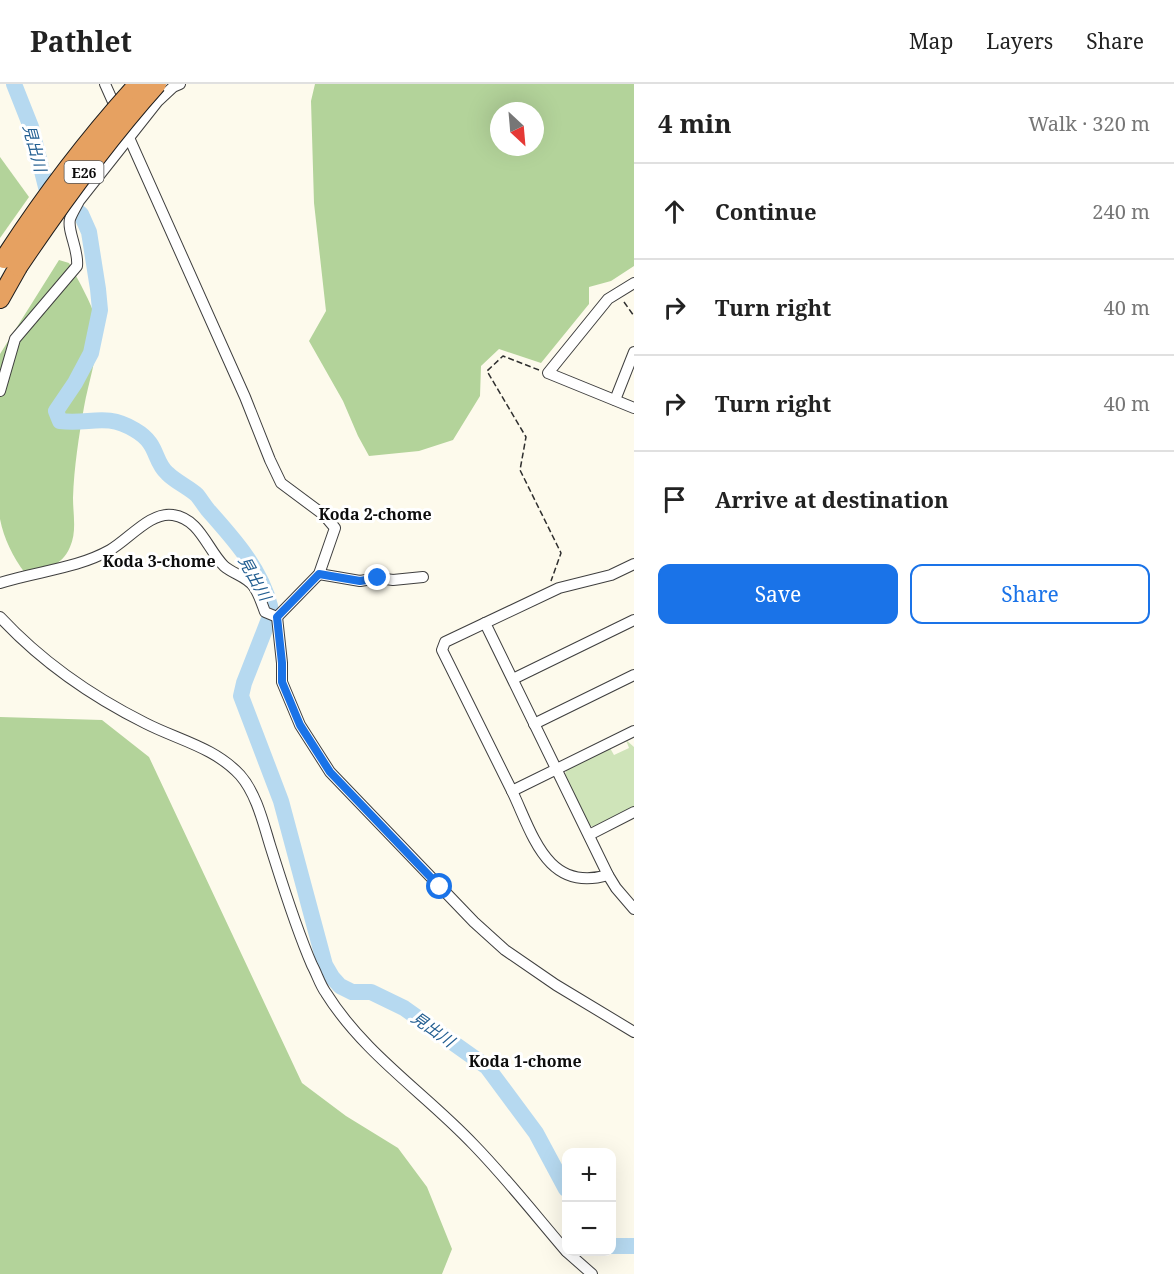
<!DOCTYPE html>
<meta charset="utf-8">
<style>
:root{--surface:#fff;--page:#f2f2f2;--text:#222;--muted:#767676;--line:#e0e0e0;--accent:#1a73e8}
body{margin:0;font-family:"Noto Serif","Noto Sans JP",serif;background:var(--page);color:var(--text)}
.controls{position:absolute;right:18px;bottom:18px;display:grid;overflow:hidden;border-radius:12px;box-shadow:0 6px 24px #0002}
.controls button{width:54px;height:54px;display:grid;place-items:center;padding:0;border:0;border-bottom:2px solid var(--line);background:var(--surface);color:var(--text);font:30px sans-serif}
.compass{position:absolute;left:490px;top:18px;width:54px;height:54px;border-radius:50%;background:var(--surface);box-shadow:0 6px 24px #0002;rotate:154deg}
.stop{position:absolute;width:18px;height:18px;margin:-14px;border:4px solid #1a73e8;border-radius:50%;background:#fff}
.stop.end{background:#1a73e8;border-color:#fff;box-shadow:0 2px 6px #0008}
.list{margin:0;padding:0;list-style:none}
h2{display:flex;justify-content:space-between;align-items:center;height:78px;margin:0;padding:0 24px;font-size:26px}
h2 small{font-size:20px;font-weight:400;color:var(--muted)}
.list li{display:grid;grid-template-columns:39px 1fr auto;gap:18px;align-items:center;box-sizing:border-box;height:96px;padding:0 24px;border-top:2px solid var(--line)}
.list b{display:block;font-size:22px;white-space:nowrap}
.list em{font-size:20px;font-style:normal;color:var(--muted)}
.actions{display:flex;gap:12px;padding:18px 24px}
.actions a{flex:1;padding:14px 0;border:2px solid var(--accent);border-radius:12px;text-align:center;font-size:21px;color:var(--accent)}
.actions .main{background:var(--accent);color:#fff}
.icon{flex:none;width:33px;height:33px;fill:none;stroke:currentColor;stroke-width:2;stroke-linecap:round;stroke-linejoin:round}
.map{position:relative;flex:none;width:634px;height:1190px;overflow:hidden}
header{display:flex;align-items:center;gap:36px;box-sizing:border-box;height:84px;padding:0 30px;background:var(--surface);border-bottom:2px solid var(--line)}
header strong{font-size:28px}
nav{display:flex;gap:33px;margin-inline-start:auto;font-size:21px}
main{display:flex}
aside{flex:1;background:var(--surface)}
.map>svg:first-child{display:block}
</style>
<header>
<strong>Pathlet</strong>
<nav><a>Map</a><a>Layers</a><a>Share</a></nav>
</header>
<main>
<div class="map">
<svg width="634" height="1190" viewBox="0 0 634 1190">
<rect width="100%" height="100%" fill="#fdfaec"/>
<polygon fill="#cfe4b9" points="626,656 634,663 634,723 594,743 590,742 565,690 567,685 610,664 614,671 629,664"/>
<g fill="#b3d39a" fill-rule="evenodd">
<path d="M 315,0 L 634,0 L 634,182 L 611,197 L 589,203 L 589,220 L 541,279 L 499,265 L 481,282 L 480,312 L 453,356 L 419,367 L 369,372 L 358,352 L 343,317 L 309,257 L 326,227 L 314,119 L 311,17 ZM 499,27 L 535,27 L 535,63 L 499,63 Z"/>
<polygon points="0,73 29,113 0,154"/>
<path d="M 59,176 L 69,179 C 77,194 96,226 97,242 C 99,269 89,296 84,323 C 79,352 74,383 73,414 C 73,430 77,448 70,463 C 61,484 45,484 25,489 C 13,473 4,455 0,435 L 0,270 Z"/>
<polygon points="0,633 102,636 149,673 302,999 346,1032 398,1064 427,1103 452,1165 442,1190 0,1190"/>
</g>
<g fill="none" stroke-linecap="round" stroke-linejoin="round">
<g stroke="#b6d9f0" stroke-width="16">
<path d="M 14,0 L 31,43 L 46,103 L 81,130 L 89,148 L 98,205 L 100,226 L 91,269 L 75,299 L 56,327 L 60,337 C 90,341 105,328 135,346 C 159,360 153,376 167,389 C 176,398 188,403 197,411 C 201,416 204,421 208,426 C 233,454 261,485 270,522 C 271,526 270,531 269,535 L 244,599 L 241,612 L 281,717 L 325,881 L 332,893 L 340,902 L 352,908 L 371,908 L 404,924 L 487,983 L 536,1049 L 566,1105"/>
<polyline points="612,1162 634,1162"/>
</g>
<g stroke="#3f3f3f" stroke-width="12">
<g id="minor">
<polyline points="105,0 245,313 270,376 281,399 324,431 335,444 319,490 277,533"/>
<polyline points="634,199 608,215 548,289 634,324"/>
<path d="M 0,307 L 15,255 L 77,182 C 79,166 67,147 70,135 C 72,129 76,123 79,117 L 158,17 L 173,3 L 180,0"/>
<polyline points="615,316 634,268"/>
<polyline points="634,480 611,491 559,504 445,558 442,566 512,707 634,647"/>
<polyline points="319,490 360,497 378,494 393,496 423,493"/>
<path d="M 0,499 C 37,487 76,485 110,466 C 128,456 151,427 173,431 C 200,435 207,465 224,482 C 233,490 248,493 254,503 C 259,510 262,520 265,528 L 277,533"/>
<path d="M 0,533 C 41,577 91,612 145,639 C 178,656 214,663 240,691 C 256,709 263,738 270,761 C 283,802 295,842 312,881 C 317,890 320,901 326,909 C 364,970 426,1010 474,1061 C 507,1095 536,1132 566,1167"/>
<polyline points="277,533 282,579 282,598 300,641 330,688 474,838 505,866 556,901 634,948"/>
<polyline points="485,539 608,791 616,804 634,825"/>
<polyline points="513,595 634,536"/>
<polyline points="534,640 634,591"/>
<path d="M 512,707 C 533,751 547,809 608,791"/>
<polyline points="589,751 634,728"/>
<polyline points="567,1168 592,1190"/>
</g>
</g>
<g stroke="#1d1d1d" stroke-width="20">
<polyline id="motorway" points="0,215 18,183"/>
</g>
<g stroke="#2e2e2e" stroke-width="1.5" stroke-dasharray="6 3" stroke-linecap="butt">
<polyline points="624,218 634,232"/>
<polyline points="539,286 503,272 487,287 526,353 520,386 561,469 551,497"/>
</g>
<use href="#minor" stroke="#fff" stroke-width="10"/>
<use href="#motorway" stroke="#e6a161" stroke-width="18"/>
<g stroke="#1d1d1d" stroke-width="20" stroke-linecap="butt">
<g id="motorway-bridge">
<path d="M 4,175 C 44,113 88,55 138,0"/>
<path d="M 18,183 C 61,119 106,57 157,0"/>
</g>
</g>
<use href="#motorway-bridge" stroke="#e6a161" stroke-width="18"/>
</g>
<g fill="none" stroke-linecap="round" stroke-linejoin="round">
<polyline stroke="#1a73e8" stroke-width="8" points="378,494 360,497 319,490 277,533 282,579 282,598 300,641 330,688 440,803"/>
</g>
<g text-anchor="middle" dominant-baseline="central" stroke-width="6" stroke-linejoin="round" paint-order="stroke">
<rect fill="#fff" stroke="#555" stroke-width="1.5" x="64.5" y="77" width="39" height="22" rx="4.5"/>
<g font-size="14" font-weight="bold" fill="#0c0c0c">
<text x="84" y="88">E26</text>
</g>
<g font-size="16" font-style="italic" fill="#225e91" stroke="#fff">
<text transform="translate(35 64) rotate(75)">見出川</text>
<text transform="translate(255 494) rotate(61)">見出川</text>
<text transform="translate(433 945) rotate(35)">見出川</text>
</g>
<g font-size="16" font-weight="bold" fill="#0c0c0c" stroke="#fff">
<text x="375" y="430">Koda 2-chome</text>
<text x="159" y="477">Koda 3-chome</text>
<text x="525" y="977">Koda 1-chome</text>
</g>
</g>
</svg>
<div class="controls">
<button>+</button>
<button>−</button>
</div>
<svg class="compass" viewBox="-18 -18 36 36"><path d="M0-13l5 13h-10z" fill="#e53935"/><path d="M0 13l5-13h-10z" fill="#767676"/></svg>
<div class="stop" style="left:440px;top:803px"></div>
<div class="stop end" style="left:378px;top:494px"></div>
</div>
<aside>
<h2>4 min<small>Walk · 320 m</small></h2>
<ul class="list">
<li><svg class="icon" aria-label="ahead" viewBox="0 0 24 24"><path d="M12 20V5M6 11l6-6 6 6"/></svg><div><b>Continue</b></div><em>240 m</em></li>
<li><svg class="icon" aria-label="right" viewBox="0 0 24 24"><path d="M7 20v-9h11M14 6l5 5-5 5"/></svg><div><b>Turn right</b></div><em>40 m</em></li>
<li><svg class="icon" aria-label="right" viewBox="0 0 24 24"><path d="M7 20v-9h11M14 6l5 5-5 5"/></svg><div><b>Turn right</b></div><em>40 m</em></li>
<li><svg class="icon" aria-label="arrive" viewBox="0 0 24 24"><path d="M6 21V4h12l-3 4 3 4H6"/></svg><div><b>Arrive at destination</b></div></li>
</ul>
<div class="actions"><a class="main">Save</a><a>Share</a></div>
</aside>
</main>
